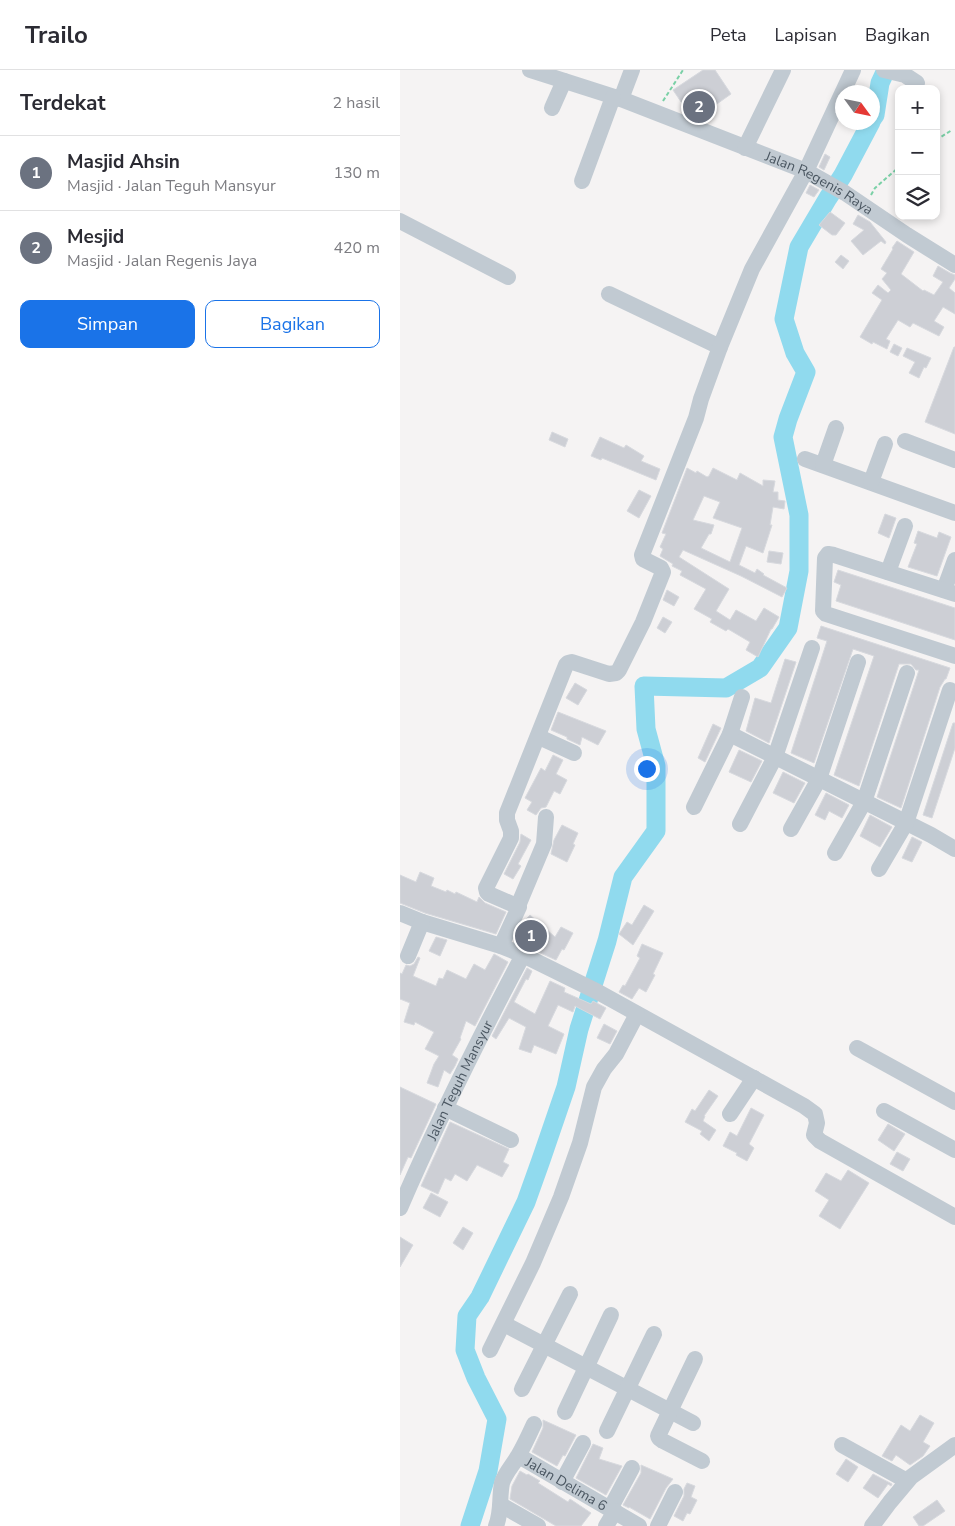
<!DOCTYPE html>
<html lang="id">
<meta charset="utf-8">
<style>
:root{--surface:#fff;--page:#f7f7f7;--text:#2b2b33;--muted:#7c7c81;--line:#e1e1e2;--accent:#1a73e8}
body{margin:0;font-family:"Nunito Sans",sans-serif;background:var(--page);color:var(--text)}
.controls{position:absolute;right:15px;top:15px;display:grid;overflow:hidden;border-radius:10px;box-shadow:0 2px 8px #0003}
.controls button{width:45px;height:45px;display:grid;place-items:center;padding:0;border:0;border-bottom:1px solid var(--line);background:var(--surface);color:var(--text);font:25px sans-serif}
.compass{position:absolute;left:435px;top:15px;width:45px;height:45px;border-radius:50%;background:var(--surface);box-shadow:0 2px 8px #0003;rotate:123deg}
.you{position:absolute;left:246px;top:698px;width:18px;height:18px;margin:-12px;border:4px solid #fff;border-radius:50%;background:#1a73e8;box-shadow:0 0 0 8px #1a73e833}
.badge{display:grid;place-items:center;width:32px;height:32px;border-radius:50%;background:var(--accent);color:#fff;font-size:16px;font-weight:700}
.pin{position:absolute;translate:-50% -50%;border:2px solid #fff;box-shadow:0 1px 5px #0006}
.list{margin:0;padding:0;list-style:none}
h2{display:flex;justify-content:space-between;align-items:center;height:65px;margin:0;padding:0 20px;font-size:21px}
h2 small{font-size:16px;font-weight:400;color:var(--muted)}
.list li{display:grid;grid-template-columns:32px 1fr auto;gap:15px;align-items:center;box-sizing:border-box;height:75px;padding:0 20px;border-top:1px solid var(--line)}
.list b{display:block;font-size:19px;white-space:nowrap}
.list p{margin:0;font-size:16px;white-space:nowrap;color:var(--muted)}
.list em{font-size:16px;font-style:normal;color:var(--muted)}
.actions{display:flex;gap:10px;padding:15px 20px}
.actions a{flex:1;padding:11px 0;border:1px solid var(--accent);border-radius:10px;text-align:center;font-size:18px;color:var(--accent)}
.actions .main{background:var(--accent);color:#fff}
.icon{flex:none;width:28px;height:28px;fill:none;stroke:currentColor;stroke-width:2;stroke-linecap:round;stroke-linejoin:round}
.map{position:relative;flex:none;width:555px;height:1456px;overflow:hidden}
header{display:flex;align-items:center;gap:30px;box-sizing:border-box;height:70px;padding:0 25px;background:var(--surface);border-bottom:1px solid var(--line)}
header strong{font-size:24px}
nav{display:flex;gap:28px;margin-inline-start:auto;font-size:18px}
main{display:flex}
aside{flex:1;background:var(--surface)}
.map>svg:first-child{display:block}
</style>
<header>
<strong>Trailo</strong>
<nav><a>Peta</a><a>Lapisan</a><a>Bagikan</a></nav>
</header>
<main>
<aside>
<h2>Terdekat<small>2 hasil</small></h2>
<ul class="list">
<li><span class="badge" style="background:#6b7280">1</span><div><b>Masjid Ahsin</b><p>Masjid · Jalan Teguh Mansyur</p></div><em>130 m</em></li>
<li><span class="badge" style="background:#6b7280">2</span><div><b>Mesjid</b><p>Masjid · Jalan Regenis Jaya</p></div><em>420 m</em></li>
</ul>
<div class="actions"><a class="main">Simpan</a><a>Bagikan</a></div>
</aside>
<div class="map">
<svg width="555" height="1456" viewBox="0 0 555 1456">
<rect width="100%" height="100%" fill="#f5f3f3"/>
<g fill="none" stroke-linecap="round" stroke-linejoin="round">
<g stroke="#90daee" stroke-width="19">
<polyline points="472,49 475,45 480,13 486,0"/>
<polyline points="70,1456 88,1401 97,1349 76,1308 65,1280 67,1246 80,1227 126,1132 141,1090 166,1017 179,959 207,871 223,807 256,761 256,696 246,659 244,616 326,618 360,598 388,558 399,501 399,445 383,367 388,349 406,302 395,283 384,249 399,177 428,128 443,105 471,52"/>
</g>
</g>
<g fill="#cdcfd5" stroke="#d7d9de" fill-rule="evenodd">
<polygon points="303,0 315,0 331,24 297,48 290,45 273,20"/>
<polygon points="425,84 430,87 424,100 419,97"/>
<polygon points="410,115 419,120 414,127 406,123"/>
<polygon points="430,142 445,153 436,165 432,165 419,155"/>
<polygon points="458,145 470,152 486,172 485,174 481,171 463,185 451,171 464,160 453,154"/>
<polygon points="497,171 514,182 501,204 523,221 524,220 534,225 543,212 533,206 538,196 550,203 555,205 555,209 549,218 555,223 555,244 543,237 534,251 544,257 539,266 513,253 510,257 498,250 486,269 490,271 487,279 473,272 472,274 460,267 482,230 472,223 478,215 488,223 491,220 482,209 487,203 481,199 493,179 492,178"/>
<polygon points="441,185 449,191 443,199 435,192"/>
<polygon points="494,274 502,278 498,286 490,282"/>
<polygon points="554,277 555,277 555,364 525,352"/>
<polygon points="507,278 531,288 526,298 524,297 519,308 509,303 515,292 503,286"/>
<polygon points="152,362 168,369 165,377 149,370"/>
<polygon points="200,367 224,378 226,375 244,386 241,391 260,399 256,410 202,388 201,390 191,386"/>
<path d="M 287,398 L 296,403 L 297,401 L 307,407 L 309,406 L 313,398 L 337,410 L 340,403 L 363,416 L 363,410 L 375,411 L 373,422 L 378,422 L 378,430 L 385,431 L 384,439 L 373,437 L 370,455 L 372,455 L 363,483 L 346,476 L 339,495 L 355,503 L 357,499 L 364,504 L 363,505 L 387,518 L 382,527 L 341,506 L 283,480 L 279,487 L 329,519 L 316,541 L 330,550 L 336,540 L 356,551 L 364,538 L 379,547 L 372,559 L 371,559 L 358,587 L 346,580 L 350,572 L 328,559 L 326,561 L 310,552 L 312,549 L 294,539 L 306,519 L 280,505 L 282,501 L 272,496 L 273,494 L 260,486 L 263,479 L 260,477 L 266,464 L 262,463 ZM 304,426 L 320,432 L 313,448 L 342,458 L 330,492 L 301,478 L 309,464 L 311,464 L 314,455 L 293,450 Z"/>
<polygon points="239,420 251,426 239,448 227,441"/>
<polygon points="485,444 496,448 489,468 478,463"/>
<polygon points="518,461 537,468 539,462 551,467 537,506 508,497 517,474 514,473"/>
<polygon points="369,481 383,483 381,494 367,492"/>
<polygon points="438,500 555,538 555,570 436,531 441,515 434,512"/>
<polygon points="267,520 279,527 274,536 263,530"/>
<polygon points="263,547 272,552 265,563 257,558"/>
<polygon points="421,556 550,598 546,609 545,609 540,617 501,738 477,727 519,600 516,600 511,594 499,594 459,716 434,705 474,586 453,579 414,693 391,683 427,571 417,568"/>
<polygon points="385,589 396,592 369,673 346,661 355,628 371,633"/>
<polygon points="175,613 187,620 178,635 166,628"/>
<polygon points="158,642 206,661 198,675 182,667 180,675 167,669 167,667 151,660"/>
<polygon points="553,653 555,653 555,678 532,748 523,745"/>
<polygon points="313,654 321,658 305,692 298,688"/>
<polygon points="339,680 362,691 351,712 329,702"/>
<polygon points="153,685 163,690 156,704 167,710 160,724 154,721 146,737 141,738 136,745 127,740 132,732 125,728 141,698 145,701"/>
<polygon points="383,702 405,713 394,733 373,723"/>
<polygon points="426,723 449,735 442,748 429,741 425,750 415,745"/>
<polygon points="470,745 492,757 480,777 460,766"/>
<polygon points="162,755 178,763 173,774 175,775 167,792 151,784 154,770"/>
<polygon points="121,764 131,770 118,794 121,796 113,809 104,804 120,772"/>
<polygon points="512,767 522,772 512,792 502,788"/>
<polygon points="20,802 34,808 31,816 46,822 47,820 55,824 56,822 77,832 79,827 85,833 106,842 96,864 25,843 0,833 0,805 16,812"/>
<polygon points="244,835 254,841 233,875 219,864 227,852 232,855"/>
<polygon points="130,845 155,867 161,857 173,863 164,880 162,879 156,890 114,871 122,853"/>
<polygon points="36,867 47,870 40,886 29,881"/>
<polygon points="242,874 263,883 253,904 255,905 246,922 239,918 232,929 219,922 223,915 225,916 240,888 237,886"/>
<polygon points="94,884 108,892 75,956 66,951 60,968 61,969 52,985 58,989 55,996 50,1004 44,1000 38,1017 27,1013 34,994 39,986 25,979 34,962 15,952 14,955 4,952 10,933 0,929 0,903 2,904 6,895 10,896 14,894 18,887 20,888 13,906 36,916 39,908 43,909 47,900 66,909 74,894 85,900"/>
<polygon points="127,898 132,901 128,910 126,909 114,932 135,944 150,911 165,918 164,922 191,934 193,931 206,938 200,949 175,936 173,942 158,935 148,956 164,964 156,984 134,975 131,983 119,979 126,957 109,948 96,969 92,966"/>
<polygon points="204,954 217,961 210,974 197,968"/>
<polygon points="0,1017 36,1034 11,1088 8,1087 0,1105"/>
<polygon points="309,1020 318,1026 304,1046 305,1046 303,1051 316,1060 309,1071 300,1064 302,1061 285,1052 292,1039 295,1041"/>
<polygon points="351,1038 364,1045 349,1074 354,1078 347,1091 336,1085 337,1083 323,1076 330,1062 337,1066"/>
<polygon points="50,1052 109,1079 103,1092 109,1095 102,1107 77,1095 67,1111 55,1104 51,1111 45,1108 38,1124 21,1116"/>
<polygon points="488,1054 505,1064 494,1081 478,1070"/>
<polygon points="497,1082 510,1089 503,1101 490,1094"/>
<polygon points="448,1100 469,1113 440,1159 419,1146 429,1130 415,1121 426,1103 441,1111"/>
<polygon points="31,1123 48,1132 40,1147 23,1138"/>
<polygon points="63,1157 73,1163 63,1180 53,1173"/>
<polygon points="0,1167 13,1175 0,1197"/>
<polygon points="520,1345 534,1353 523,1372 530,1376 523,1386 510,1395 496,1385 492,1391 482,1386 501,1355 510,1361"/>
<polygon points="143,1350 176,1365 165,1386 163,1385 157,1396 132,1382 143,1358"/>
<polygon points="193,1374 203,1378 199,1389 222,1396 206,1425 176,1408"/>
<polygon points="446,1389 458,1397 448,1412 436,1404"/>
<polygon points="241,1395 273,1409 266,1418 250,1449 229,1437 229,1438 223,1435 241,1403"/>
<polygon points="120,1401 127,1405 128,1404 140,1411 138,1413 168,1432 170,1429 191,1443 181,1456 156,1456 110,1429 112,1416"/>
<polygon points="473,1404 492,1414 491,1416 488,1414 478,1428 463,1418"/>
<polygon points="287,1413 295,1416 291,1427 297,1430 290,1444 287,1443 283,1451 274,1446 284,1426 284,1419"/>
<polygon points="537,1430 545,1441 523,1456 519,1456 513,1447"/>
</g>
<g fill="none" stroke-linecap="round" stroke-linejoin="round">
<g stroke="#7ad0a6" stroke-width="2" stroke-dasharray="4 2.5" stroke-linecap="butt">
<polyline points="263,31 283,0"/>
<polyline points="536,70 552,60"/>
<polyline points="471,125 475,118 499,97"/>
</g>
<g stroke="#c1cad2" stroke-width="16">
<path id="s1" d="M 130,0 L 221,29 L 406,101 L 445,123 L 507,165 L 555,195"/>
<polyline points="484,0 505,5 517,13"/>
<polyline points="221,29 232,0"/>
<polyline points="152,38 164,11"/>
<polyline points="345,78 383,0"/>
<polyline points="182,111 213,27"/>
<polyline points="0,151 108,207"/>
<polyline points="209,224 320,277"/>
<polyline points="505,371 555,390"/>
<polyline points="405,389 555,443"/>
<polyline points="423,395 436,358"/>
<polyline points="471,412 485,374"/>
<polyline points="488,502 505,456"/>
<polyline points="544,520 555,490"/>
<polyline points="555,524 434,485 428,484 425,488 423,541 426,544 555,586"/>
<polyline points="330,664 531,765 555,779"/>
<polyline points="139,667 174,683"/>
<polyline points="294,737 330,664 342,627"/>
<polyline points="340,754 375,687 412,578"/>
<polyline points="391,759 419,709 458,592"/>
<polyline points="435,783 464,732 507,603"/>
<polyline points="479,799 506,753 550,620"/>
<polyline points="118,836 144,774 146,747"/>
<polyline points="0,843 22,852 101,876 123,885 198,922 404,1036 415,1044 417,1053 414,1065 420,1071 555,1147"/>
<polyline points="101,876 119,837 89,824 87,822 86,818 111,768 111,761 107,750 107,743 166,595 168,593 172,592 209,604 216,603 219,600 243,552 263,502 261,498 243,489 242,485 296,348 301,329 320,277 352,199 406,101 453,0"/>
<polyline points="8,886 22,852"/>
<polyline points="457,978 555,1032"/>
<polyline points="45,1038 111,1070"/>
<polyline points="484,1041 555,1080"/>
<polyline points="330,1044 354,1008"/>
<path id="s2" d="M 0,1138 C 37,1052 79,968 123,885"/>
<polyline points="104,1254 293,1353"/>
<polyline points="90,1280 133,1193 161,1127 180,1073 194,1017 204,999 216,984 237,944"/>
<polyline points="295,1289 258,1366 259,1368 263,1371 302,1391"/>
<polyline points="122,1319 170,1224"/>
<polyline points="165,1342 211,1245"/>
<polyline points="207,1361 254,1264"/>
<polyline points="442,1375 507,1411"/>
<path id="s3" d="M 119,1386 L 239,1456"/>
<polyline points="162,1412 183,1373"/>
<polyline points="101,1435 138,1456"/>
<polyline points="210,1439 232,1398"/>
<path d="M 96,1456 C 102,1441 99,1428 102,1413 C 105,1403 113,1395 118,1386 C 124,1376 129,1365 134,1354"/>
<polyline points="206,1456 215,1441"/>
<polyline points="258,1456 275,1422"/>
<polyline points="472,1456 490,1432 511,1407 555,1375"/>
</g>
</g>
<g text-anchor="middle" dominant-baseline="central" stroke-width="4.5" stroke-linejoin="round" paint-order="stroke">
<g font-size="14" fill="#4a5661" stroke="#fff">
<text stroke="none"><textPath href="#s1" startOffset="311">Jalan Regenis Raya</textPath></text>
<text stroke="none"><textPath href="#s2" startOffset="141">Jalan Teguh Mansyur</textPath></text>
<text stroke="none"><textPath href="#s3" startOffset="55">Jalan Delima 6</textPath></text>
</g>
</g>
</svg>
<div class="controls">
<button>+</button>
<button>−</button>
<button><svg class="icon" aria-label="layers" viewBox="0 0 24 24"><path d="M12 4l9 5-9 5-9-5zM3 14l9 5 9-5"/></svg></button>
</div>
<svg class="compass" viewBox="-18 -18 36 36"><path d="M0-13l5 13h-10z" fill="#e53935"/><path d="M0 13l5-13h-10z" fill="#7c7c81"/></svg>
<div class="you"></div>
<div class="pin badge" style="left:131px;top:866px;background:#6b7280">1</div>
<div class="pin badge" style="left:299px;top:37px;background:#6b7280">2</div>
</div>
</main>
